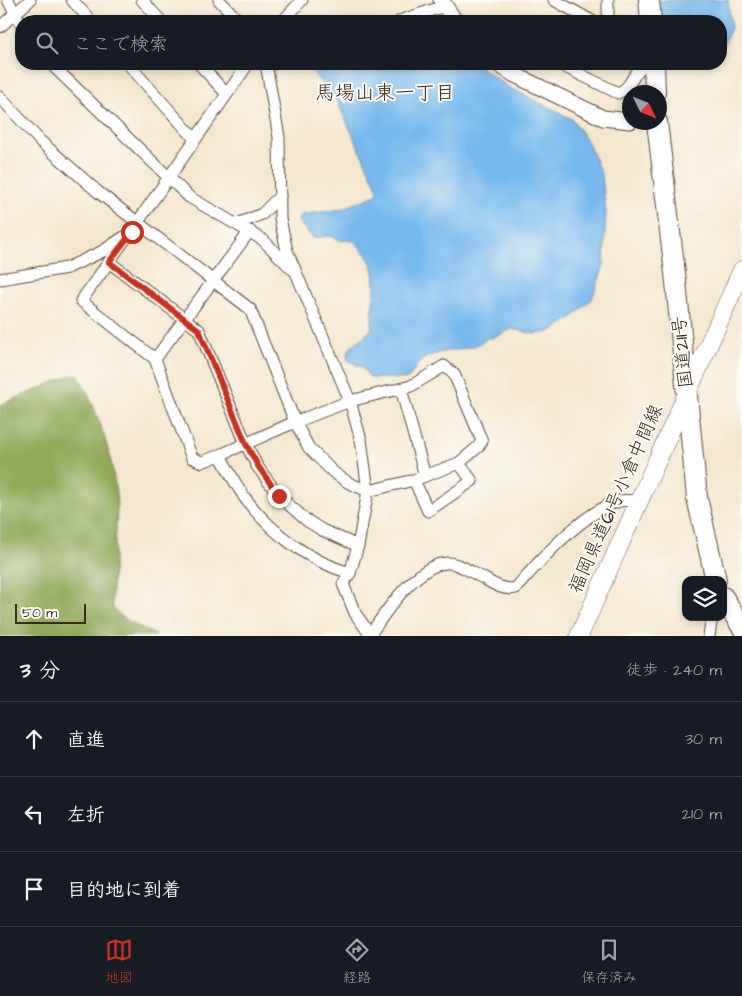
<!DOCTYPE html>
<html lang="ja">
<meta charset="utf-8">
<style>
:root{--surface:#171b24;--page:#242831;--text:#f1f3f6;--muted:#9ea1a6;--line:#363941;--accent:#c8321e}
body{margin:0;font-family:"Architects Daughter","Klee One",sans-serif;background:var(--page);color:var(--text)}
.controls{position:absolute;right:15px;bottom:15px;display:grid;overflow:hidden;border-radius:10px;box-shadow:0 2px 8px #0003}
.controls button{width:45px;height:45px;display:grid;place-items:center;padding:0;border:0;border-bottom:1px solid var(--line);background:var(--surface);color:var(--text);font:25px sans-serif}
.compass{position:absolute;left:622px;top:85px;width:45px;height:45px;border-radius:50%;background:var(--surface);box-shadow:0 2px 8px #0003;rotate:133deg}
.scale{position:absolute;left:15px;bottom:12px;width:71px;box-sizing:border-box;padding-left:5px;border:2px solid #3b2a1e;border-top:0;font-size:14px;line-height:18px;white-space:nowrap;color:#3b2a1e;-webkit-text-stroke:4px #fdfcf7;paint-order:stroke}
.stop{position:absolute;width:15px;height:15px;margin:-11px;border:4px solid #c8321e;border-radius:50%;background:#fff}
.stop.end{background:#c8321e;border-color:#fff;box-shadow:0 1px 5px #0008}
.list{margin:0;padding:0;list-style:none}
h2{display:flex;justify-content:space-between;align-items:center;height:65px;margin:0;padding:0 20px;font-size:21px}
h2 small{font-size:16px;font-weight:400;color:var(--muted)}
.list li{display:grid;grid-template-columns:32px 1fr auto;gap:15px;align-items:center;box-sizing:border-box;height:75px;padding:0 20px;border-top:1px solid var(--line)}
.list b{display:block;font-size:19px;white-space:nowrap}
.list em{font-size:16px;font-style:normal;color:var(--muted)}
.icon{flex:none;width:28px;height:28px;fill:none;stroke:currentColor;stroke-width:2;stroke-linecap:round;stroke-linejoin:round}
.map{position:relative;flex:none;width:742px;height:636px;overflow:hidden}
.search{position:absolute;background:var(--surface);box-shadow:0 2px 8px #0003;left:15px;right:15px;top:15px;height:55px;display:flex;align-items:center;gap:12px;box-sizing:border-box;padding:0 18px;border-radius:20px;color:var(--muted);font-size:19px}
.sheet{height:290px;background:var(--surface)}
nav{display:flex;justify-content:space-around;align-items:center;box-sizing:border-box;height:70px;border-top:1px solid var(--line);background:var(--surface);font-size:14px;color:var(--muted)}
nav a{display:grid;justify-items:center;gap:2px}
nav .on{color:var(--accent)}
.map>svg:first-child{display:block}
</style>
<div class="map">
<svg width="742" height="636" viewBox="0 0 742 636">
<rect width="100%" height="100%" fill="#fdfcf7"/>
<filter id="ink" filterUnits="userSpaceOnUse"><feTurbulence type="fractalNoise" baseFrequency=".02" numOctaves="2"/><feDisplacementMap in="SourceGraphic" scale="10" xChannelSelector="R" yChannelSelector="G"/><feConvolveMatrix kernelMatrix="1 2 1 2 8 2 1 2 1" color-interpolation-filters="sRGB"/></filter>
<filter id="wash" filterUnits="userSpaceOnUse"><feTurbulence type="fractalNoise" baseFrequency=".0096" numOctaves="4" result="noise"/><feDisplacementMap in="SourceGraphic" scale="20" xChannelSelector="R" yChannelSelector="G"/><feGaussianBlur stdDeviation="1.12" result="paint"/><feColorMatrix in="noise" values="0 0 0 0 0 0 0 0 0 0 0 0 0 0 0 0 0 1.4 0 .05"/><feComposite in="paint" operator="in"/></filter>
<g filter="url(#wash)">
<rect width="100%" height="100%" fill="#f4e7ce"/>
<path fill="#91a95a" stroke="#666a3c" d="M 78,374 C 99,413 115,461 117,505 C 118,521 109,600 113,607 C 120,620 144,628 157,636 L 0,636 L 0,405 L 69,376 Z"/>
<g fill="#77b9ec" stroke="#597285">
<polygon points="657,0 728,0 731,28 721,51 721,21 659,21"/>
<path d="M 306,64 L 476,64 L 508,87 L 572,119 L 587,141 L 602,176 L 606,212 L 604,265 L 592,299 L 572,318 L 550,332 L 535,334 L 512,329 L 492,338 L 487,338 C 473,354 440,346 421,361 C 415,366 413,373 408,379 L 371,378 L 361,367 L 348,360 L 347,355 L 351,347 L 371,330 C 373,321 372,312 373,303 C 377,272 376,264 354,241 L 341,240 L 330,236 L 313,238 L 298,221 L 300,215 L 341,209 L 378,194 L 377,187 L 338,103 Z"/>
</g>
</g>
<g filter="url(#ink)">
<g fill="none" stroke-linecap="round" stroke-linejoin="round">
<g stroke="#574638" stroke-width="13">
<g id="street">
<polyline points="8,0 21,24"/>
<polyline points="72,0 91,21"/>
<polyline points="142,0 161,21"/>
<polyline points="219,0 239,21"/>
<polyline points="554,0 592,21"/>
<polyline points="608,0 608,21"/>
<polyline points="283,21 302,0"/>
<polyline points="400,21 444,6"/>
<polyline points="0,27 30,0"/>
<polyline points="51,64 189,197 263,240 292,269"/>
<polyline points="128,64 195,139"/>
<polyline points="199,64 226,93"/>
<polyline points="266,64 279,137 280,219 287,251 350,401 361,440 365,469 368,491 358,546 350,573 343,584 355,613 371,636"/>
<path d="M 559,64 L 618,93 C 632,88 633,71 645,64"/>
<polyline points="0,97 40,141 98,192 250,309 295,422 309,448 333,472 349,483 368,491 414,480 459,463 478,447 482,441 454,374 444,366 411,386 350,401 295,422 220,455 202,462 192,458 155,359 81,301 131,231 137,223 248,64"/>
<polyline points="237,224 262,214 280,196"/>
<polyline points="109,262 199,330 246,444 257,466 279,496 306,520 322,530 358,546"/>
<polyline points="0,279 67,268 103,251 124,237"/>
<polyline points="155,359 250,231"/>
<polyline points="401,389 425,476"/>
<path d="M 220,455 C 228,470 236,485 245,498 C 271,533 309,561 350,573"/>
<polyline points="414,480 428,511 472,481 459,463"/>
<path d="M 370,635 C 385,612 418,563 448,563 C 459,563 473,573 483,578 C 493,584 504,591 516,588 C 541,559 582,513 619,501 C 625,500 633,501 638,501"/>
<polyline points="709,636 712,617"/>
</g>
</g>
<g stroke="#574638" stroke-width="17">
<g id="secondary">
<polyline points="441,0 455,21"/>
<polyline points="498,64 513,74 603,118 630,121"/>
</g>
</g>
<g stroke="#574638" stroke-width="19">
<polyline id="primary" points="579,636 742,270"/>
</g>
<g stroke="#574638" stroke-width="22">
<g id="highway">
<polyline points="649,0 651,21"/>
<polyline points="654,64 655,92"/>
<polyline points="657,122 676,282 697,498 716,580"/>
<polyline points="723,597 742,627"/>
</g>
</g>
<use href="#street" stroke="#fff" stroke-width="11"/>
<use href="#secondary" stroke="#fff" stroke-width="15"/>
<use href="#primary" stroke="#fff" stroke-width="18"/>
<use href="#highway" stroke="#fff" stroke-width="20"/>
</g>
</g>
<g fill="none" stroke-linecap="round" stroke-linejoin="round" filter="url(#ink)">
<polyline stroke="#c8321e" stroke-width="6" points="132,232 109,262 199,330 246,444 258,466 279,496"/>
</g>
<g text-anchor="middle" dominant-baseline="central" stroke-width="4" stroke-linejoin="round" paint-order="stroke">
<g font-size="19" fill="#3b2a1e" stroke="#fdfcf7">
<text transform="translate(683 352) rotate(-96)">国道211号</text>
<text transform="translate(616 499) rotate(-66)">福岡県道61号小倉中間線</text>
</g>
<g font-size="20" fill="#3b2a1e" stroke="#fdfcf7">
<text x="385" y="93">馬場山東一丁目</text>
</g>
</g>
</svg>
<div class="controls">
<button><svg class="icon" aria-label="layers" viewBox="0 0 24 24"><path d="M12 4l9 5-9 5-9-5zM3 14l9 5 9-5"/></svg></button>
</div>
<svg class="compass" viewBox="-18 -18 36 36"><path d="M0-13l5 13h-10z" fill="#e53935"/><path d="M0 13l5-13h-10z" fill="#9ea1a6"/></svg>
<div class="scale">50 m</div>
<div class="stop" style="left:132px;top:232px"></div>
<div class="stop end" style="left:279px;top:496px"></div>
<div class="search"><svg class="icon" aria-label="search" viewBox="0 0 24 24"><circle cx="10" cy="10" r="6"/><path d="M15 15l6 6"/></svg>ここで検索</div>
</div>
<section class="sheet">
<h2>3 分<small>徒歩 · 240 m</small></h2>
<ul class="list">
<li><svg class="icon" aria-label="ahead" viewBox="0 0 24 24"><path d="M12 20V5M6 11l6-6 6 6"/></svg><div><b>直進</b></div><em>30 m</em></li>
<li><svg class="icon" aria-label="left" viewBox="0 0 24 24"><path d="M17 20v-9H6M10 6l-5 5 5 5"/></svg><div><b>左折</b></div><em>210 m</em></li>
<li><svg class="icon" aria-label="arrive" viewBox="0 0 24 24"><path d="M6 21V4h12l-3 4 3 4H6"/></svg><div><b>目的地に到着</b></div></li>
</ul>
</section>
<nav>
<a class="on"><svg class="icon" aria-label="map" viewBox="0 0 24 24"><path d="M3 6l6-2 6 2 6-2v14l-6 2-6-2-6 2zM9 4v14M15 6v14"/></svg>地図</a>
<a><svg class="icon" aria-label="directions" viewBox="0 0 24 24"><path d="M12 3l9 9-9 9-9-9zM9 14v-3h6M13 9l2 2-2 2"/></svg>経路</a>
<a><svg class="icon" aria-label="saved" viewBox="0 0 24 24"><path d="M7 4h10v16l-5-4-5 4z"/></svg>保存済み</a>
</nav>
